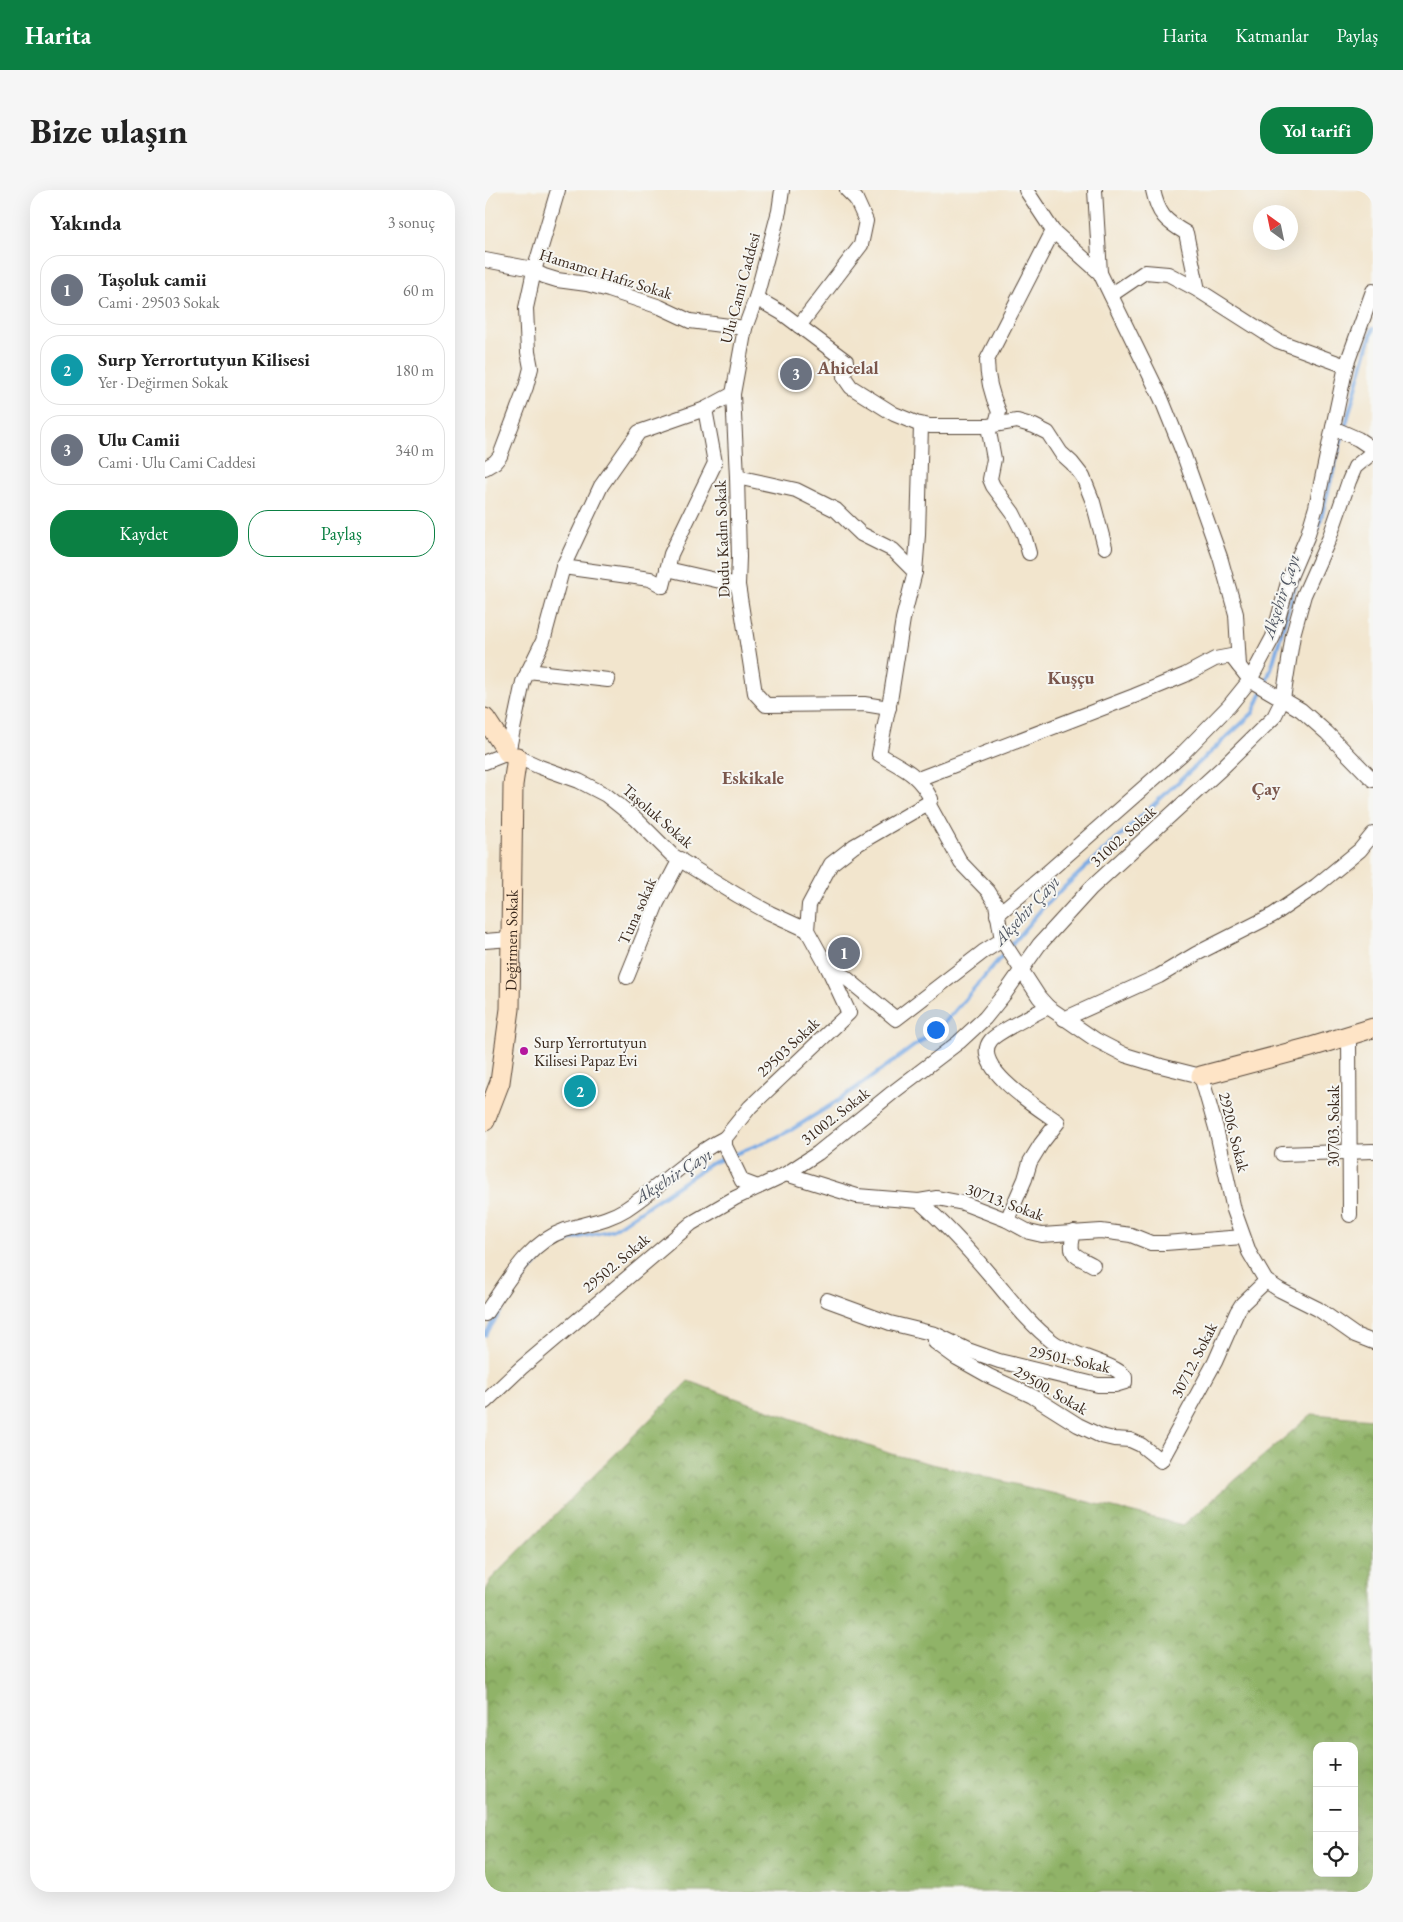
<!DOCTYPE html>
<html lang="tr">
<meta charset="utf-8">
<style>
:root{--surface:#fff;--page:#f6f6f6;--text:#222;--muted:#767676;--line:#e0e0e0;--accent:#0b8043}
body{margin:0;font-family:"EB Garamond",serif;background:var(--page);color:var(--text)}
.controls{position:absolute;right:15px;bottom:15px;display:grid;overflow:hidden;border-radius:10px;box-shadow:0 5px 20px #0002}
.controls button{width:45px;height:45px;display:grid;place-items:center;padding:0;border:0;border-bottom:1px solid var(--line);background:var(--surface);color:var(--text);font:25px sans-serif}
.compass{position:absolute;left:768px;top:15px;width:45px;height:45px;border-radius:50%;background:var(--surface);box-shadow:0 5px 20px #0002;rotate:327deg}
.you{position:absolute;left:450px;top:839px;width:18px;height:18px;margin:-12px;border:4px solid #fff;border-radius:50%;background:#1a73e8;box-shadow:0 0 0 8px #1a73e833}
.badge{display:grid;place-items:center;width:32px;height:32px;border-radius:50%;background:var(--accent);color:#fff;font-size:16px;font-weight:700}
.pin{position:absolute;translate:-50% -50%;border:2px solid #fff;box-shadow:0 1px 5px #0006}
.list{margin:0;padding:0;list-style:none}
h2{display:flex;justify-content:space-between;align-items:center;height:65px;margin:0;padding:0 20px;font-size:21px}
h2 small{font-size:16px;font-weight:400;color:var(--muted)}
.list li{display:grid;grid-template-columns:32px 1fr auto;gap:15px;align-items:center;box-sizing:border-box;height:70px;margin:0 10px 10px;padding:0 10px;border:1px solid var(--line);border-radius:20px}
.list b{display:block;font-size:19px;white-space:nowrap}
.list p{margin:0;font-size:16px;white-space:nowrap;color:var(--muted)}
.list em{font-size:16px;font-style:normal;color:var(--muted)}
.actions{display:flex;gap:10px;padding:15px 20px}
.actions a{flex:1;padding:11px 0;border:1px solid var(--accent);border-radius:20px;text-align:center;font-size:18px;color:var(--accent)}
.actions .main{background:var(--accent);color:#fff}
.icon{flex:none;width:28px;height:28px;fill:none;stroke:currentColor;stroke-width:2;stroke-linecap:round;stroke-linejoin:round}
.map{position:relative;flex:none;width:888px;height:1702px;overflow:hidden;border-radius:20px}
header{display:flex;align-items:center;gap:30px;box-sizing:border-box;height:70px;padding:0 25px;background:var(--accent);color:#fff}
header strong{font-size:24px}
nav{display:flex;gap:28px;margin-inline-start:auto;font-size:18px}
.intro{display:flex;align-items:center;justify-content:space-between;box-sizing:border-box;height:120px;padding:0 30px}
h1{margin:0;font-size:35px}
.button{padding:12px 22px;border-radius:20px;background:var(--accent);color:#fff;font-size:18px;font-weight:700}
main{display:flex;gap:30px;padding:0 30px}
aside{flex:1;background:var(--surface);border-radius:20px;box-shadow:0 5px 20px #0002}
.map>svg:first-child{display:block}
</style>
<header>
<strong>Harita</strong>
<nav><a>Harita</a><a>Katmanlar</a><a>Paylaş</a></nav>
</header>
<div class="intro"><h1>Bize ulaşın</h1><a class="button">Yol tarifi</a></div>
<main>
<aside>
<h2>Yakında<small>3 sonuç</small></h2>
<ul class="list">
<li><span class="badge" style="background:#6b7280">1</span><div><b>Taşoluk camii</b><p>Cami · 29503 Sokak</p></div><em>60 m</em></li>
<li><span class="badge" style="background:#0f9aa8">2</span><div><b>Surp Yerrortutyun Kilisesi</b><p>Yer · Değirmen Sokak</p></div><em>180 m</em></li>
<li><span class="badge" style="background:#6b7280">3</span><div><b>Ulu Camii</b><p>Cami · Ulu Cami Caddesi</p></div><em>340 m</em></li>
</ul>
<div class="actions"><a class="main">Kaydet</a><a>Paylaş</a></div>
</aside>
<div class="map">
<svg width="888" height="1702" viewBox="0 0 888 1702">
<defs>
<pattern id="forest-crowns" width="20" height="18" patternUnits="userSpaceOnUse" patternTransform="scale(1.25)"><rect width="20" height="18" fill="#90b367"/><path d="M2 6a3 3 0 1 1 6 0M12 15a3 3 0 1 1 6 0" fill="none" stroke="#779254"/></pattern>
</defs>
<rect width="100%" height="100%" fill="#f6f6f2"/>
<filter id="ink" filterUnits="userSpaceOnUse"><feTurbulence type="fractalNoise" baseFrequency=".02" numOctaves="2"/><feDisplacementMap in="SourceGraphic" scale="10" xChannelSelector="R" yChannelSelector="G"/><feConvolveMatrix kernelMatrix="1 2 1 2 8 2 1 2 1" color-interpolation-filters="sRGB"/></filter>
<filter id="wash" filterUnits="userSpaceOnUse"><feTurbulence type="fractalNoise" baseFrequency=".0096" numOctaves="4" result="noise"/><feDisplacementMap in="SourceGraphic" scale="20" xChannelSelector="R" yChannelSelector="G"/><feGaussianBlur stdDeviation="1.12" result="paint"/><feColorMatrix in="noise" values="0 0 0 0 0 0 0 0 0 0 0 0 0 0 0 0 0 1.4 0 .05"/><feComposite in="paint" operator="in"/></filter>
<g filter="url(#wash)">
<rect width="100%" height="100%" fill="#f2e5cd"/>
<path fill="url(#forest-crowns)" stroke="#666e42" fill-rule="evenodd" d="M 203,1191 L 406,1264 L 698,1335 L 827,1224 L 888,1229 L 888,1702 L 0,1702 L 0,1400 L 6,1389 ZM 832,1556 L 869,1556 L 869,1683 L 832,1683 Z"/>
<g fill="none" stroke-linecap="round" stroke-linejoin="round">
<g stroke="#7aaae4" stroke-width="4">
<polyline points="780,495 787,476 809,399 834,336 855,255 888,138"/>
<polyline points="525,756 560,715 768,523 777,502"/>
<path d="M 0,1145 C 25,1109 47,1063 91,1048 C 104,1044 116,1044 129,1039 L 225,974 L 290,948 L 306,940 L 351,912 L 388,886 L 459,834 L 521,761"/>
</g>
</g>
</g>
<g filter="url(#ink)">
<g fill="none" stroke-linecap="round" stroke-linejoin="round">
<g stroke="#564638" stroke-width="16">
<g id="street">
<polyline points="297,0 294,21 271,108 260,138 248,204 252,287 254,367 253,395 270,503 281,515 379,514 404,518"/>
<polyline points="541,0 568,41 615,83 676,208 697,260 735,367 751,424 754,476"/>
<polyline points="610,0 615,83"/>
<path d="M 668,0 C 673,24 680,31 701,43 L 713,100 L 793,151 L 861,176"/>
<polyline points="0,70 43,78 59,86 72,90 102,94 124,100 175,117 205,131 260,138"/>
<polyline points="626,105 660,82 683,84 713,100"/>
<polyline points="271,108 297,123 361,171 359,187 366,197 409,224 431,233 445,236 503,236 532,231 549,236 563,243 576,263 587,273 598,287 608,312 620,357"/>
<polyline points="314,136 376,55 381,31 371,9 362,0"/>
<path d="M 511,233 L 514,222 C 507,206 502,188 502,170 L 568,41"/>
<path d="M 436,235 L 433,345 L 430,382 L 418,429 L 406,505 L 394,564 C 418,579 432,582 446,609 L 443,613 L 476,673 L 503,701 L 511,714 L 517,750 L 554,807 L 563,817 L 611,850 L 640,865 L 676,876 L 716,886 L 731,938 L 749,1020 L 764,1062 L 781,1091 L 795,1100 L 833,1119 L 870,1145 L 888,1152"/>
<polyline points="503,236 509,269 505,289 508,296 528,323 539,345 544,363"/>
<polyline points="848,238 873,249 888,259"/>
<polyline points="0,278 10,272 15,266 41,197 46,178 43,162 41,118 49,81 73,0"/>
<polyline points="252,287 311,300 351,320 376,344 408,360 430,382"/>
<polyline points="78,377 165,389 178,396 186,364 230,273 220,219"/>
<polyline points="182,379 253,395"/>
<polyline points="43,481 123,490"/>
<polyline points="23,563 38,492 58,451 78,377 116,296 154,242 220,219 248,204"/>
<polyline points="24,563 55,577 94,591 121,605 151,629 187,665 252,705 285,723 322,740"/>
<polyline points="0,572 23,563"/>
<polyline points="433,589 649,506 700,485 730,469 746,466 765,490 816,520 842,543 888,590"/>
<polyline points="443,613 369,656 346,674 324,715 322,740 343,778 360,787 411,829 498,762 517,750"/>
<polyline points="512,725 564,681 697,564 744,516 765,490 788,447 804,389 822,347 831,317 861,176 888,101"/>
<polyline points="0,751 25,749"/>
<polyline points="142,787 172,713 195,669"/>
<polyline points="579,829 674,786 711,764 788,725 831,696 875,660 888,644"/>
<polyline points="864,846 865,1025"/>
<polyline points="797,964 888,961"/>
<polyline points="301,984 372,1006 434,1011 452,1008 478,1013 522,1030 544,1042 557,1045 616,1041 646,1045 666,1053 680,1053 758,1047"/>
<polyline points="273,997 257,991 240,956 240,948 265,917 364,823 343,778"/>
<path d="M 522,1030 L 540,989 L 545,972 L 556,954 L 573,932 C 556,920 484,876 506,850 C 514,841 550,824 563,817"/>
<path d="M 589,1042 C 583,1066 588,1064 608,1075"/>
<path d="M 342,1110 L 405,1133 L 450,1144 L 483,1160 L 514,1171 L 613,1195 L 630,1195 L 640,1192 L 640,1187 C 630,1173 587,1166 568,1152 C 544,1134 525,1108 505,1085 C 483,1059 460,1034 434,1011"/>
<path d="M 0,1124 C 22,1093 42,1053 80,1040 C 101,1033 122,1031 141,1019 C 175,997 204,966 240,948"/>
<polyline points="450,1146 450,1152 472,1168 504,1186 547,1206 593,1235 616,1246 629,1249 645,1250 656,1255 676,1271 730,1172 752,1122 757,1114 781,1091"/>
<polyline points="0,1212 36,1178 207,1033 250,1008 301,984 333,963 407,903 474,852 500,828 521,802 554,755 606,698 737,578 789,527 798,509 808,445 819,405 844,349 864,291 870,277 888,262"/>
</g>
</g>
<g stroke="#564638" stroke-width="21">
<g id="secondary">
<polyline points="0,528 23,563"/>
<polyline points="716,886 826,857 888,838"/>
<path id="s1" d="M 0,931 L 15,892 L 25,819 L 28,595 L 32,567"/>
</g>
</g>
<use href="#street" stroke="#fff" stroke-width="14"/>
<use href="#secondary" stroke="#fee4c6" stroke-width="19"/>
</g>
</g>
<circle fill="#b5179e" stroke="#f6f6f2" stroke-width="2" cx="39" cy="861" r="5"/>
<g text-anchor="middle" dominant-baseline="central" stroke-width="4" stroke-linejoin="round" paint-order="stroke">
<g font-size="16" fill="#3b2a1e" stroke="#f6f6f2">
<text transform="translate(121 84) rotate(17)">Hamamcı Hafız Sokak</text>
<text transform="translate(255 98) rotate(-75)">Ulu Cami Caddesi</text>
<text transform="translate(237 349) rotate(-92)">Dudu Kadın Sokak</text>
<text transform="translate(173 626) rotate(41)">Taşoluk Sokak</text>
<text transform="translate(638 646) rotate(-42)">31002. Sokak</text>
<text transform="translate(152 721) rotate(-66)">Tuna sokak</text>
<text stroke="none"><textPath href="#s1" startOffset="184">Değirmen Sokak</textPath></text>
<text transform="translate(303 857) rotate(-43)">29503 Sokak</text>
<text transform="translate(350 926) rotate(-38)">31002. Sokak</text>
<text transform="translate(848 936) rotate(-90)">30703. Sokak</text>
<text transform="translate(749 942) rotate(76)">29206. Sokak</text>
<text transform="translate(520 1012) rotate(20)">30713. Sokak</text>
<text transform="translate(131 1073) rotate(-40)">29502. Sokak</text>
<text transform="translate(585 1169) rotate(12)">29501. Sokak</text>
<text transform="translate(709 1170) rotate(-63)">30712. Sokak</text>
<text transform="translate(566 1200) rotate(30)">29500. Sokak</text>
</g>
<g font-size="16" fill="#3b2a1e" stroke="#f6f6f2" text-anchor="start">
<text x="49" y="852">Surp Yerrortutyun<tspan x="49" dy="18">Kilisesi Papaz Evi</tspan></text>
</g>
<g font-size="18" font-weight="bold" fill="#7b574c" stroke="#f6f6f2">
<text x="363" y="177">Ahicelal</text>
<text x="586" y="487">Kuşçu</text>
<text x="268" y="587">Eskikale</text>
<text x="781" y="598">Çay</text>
</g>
<g font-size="18" font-style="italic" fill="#515763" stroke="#f6f6f2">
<text transform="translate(795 406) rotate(-72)">Akşehir Çayı</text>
<text transform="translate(541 720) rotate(-47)">Akşehir Çayı</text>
<text transform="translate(188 985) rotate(-32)">Akşehir Çayı</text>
</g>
</g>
</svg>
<div class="controls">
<button>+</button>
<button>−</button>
<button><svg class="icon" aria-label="locate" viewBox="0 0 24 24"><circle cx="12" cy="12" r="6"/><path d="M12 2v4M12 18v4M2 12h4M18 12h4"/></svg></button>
</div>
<svg class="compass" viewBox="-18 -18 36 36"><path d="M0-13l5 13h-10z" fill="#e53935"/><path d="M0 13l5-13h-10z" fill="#767676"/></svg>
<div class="you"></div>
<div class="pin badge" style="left:359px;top:763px;background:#6b7280">1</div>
<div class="pin badge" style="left:95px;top:901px;background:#0f9aa8">2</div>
<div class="pin badge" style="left:311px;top:184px;background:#6b7280">3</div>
</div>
</main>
